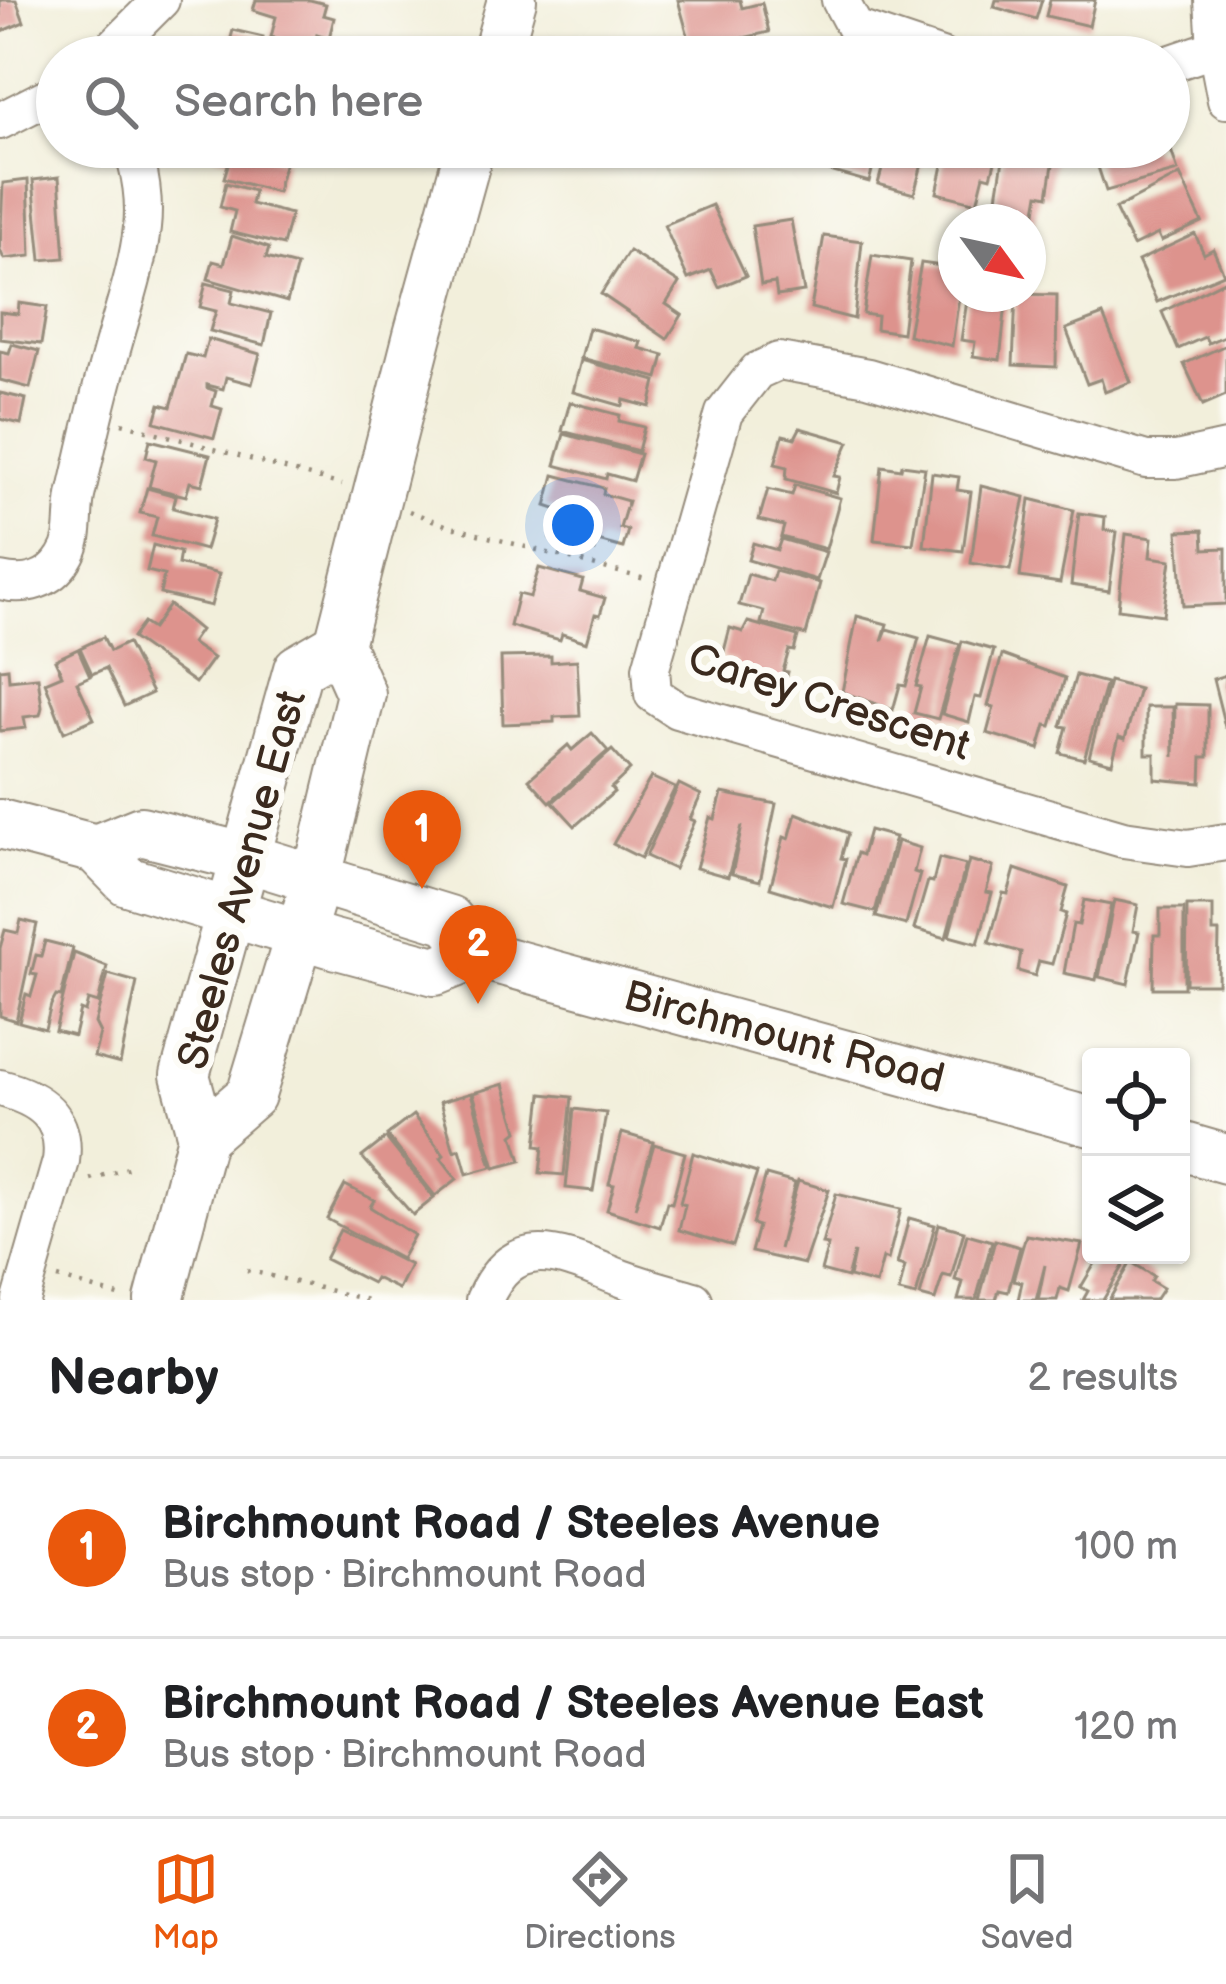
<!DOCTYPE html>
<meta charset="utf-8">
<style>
:root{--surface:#fff;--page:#f2f2f2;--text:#202124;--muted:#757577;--line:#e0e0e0;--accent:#ea580c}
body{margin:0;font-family:"Balsamiq Sans",sans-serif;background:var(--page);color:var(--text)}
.controls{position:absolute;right:36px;bottom:36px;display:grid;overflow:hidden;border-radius:12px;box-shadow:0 3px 9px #0004}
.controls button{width:108px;height:108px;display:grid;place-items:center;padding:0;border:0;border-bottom:3px solid var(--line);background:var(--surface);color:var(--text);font:60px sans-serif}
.compass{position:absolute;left:938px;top:204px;width:108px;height:108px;border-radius:50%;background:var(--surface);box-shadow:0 3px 9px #0004;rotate:123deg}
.you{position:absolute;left:573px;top:525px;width:42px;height:42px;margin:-30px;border:9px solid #fff;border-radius:50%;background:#1a73e8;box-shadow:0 0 0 18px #1a73e833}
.badge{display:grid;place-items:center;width:78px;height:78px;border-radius:50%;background:var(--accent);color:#fff;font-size:39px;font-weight:700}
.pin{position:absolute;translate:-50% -99px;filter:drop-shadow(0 3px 6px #0008)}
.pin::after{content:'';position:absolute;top:63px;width:42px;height:36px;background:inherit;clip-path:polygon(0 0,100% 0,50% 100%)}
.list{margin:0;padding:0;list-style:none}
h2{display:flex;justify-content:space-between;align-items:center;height:156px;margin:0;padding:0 48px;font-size:51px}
h2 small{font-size:39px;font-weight:400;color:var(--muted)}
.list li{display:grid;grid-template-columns:78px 1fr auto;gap:36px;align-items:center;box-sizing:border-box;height:180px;padding:0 48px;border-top:3px solid var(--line)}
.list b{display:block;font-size:45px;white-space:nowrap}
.list p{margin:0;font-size:39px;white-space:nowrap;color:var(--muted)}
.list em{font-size:39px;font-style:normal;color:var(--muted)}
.icon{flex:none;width:66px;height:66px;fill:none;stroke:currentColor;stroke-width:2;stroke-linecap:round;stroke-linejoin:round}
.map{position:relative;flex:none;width:1226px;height:1300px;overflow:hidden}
.search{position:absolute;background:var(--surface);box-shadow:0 3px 9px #0004;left:36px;right:36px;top:36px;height:132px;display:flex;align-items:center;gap:30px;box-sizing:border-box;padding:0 42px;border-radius:66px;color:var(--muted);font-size:45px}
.sheet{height:516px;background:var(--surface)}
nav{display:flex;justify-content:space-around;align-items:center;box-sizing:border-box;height:168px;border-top:3px solid var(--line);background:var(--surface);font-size:33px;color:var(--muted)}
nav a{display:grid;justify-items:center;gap:6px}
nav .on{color:var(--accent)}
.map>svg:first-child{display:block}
</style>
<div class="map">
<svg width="1226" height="1300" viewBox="0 0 1226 1300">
<rect width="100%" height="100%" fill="#fdfcf7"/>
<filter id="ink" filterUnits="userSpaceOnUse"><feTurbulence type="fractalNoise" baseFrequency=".00833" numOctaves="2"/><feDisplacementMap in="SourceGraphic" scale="24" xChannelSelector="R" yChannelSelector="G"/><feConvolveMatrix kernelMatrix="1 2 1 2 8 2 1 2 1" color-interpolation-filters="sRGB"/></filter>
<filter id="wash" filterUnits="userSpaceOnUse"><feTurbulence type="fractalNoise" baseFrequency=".004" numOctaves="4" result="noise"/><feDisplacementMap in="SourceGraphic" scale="48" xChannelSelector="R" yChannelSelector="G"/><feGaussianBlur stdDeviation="2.7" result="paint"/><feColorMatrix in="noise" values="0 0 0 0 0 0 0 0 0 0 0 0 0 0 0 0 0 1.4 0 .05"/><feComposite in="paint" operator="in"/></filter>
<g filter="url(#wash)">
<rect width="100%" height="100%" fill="#f2efdb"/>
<g id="blocks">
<g fill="#dd938d">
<polygon points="0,0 16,0 24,22 0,32"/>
<polygon points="256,0 310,0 326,4 323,15 334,18 329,38 317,34 314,49 271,37 276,17 253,10"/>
<polygon points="678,0 740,0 742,8 762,3 769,32 692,50"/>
<polygon points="996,0 1042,0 1036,19 994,7"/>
<polygon points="1050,0 1095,0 1089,26 1046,16"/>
<polygon points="233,30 263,37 262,42 320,57 226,57"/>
<polygon points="216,147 246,147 245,150 285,161 277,192 224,178 230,158 214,154"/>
<polygon points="832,147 878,147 869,182 826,170"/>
<polygon points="888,147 940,147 935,164 923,160 914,194 878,184"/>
<polygon points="947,147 999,147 991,177 984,175 977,203 937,193"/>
<polygon points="1005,147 1055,152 1048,196 1039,194 1034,223 994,216"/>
<polygon points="1098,147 1151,147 1152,152 1170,147 1178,171 1106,191 1092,149"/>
<polygon points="1180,175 1202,222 1161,241 1158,234 1133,246 1115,209"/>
<polygon points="59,177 65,258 41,260 33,180"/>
<polygon points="28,180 31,256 4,259 0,250 3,183"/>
<polygon points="226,183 254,191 251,204 291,214 283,245 230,232 235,211 220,207"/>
<polygon points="712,205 746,276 719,287 711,270 688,279 664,225"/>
<polygon points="791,220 804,292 777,296 775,283 761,285 752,226"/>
<polygon points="1195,234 1204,254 1213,249 1224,274 1157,302 1138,261"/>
<polygon points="232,236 269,248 266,258 297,266 287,302 208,279 213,261 224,264"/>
<polygon points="824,236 862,241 854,319 811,308"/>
<polygon points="629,251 679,283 666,304 682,315 667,339 601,294"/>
<polygon points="872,255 911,261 902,333 876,329 877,316 863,314"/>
<polygon points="921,263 956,268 959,296 952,346 908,335"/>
<polygon points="1226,280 1226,335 1208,343 1205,337 1178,349 1162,312"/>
<polygon points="206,283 234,290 231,303 271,313 264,345 210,331 216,311 200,307"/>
<polygon points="968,294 1007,294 1000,360 973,356 975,342 961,340"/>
<polygon points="1016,294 1057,295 1056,367 1013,365"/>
<polygon points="19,303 47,307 41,344 0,339 0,312 18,314"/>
<polygon points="1103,315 1131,382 1105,392 1101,379 1087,384 1066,329"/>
<polygon points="589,328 641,342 639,348 664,355 658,378 581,358"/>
<polygon points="208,339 260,354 252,384 226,377 223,389 207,385 207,388 216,391 212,406 222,409 214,438 155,422 160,404 171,407 186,354 203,358"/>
<polygon points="12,344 39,351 30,388 0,380 0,351 9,353"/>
<polygon points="1226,345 1226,395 1203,405 1184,364"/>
<polygon points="581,360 656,381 650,407 624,400 623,406 573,392"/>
<polygon points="0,393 26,399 21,424 0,419"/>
<polygon points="570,402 620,415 619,421 644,427 638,451 562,431"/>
<polygon points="800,428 849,442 834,476 840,477 836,493 786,479 787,467 775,464 783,435 795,438"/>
<polygon points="564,434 640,454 632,481 607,474 606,479 555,465"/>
<polygon points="150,440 210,455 202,485 190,482 186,496 149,487 156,460 146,457"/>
<polygon points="902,465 925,468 913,544 874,540 882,466 901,469"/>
<polygon points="932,473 959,477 957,490 971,492 963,551 924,546"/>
<polygon points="554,475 604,488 603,494 628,501 620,528 628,530 623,548 598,541 595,551 550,539 558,510 546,506"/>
<polygon points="795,485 840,498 826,549 781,537 784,526 759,520 768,489 792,495"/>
<polygon points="981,486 1025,497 1010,570 971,563"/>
<polygon points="147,488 176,496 173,508 214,519 205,550 152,536 157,517 140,513"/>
<polygon points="1030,499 1074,510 1060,583 1020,577"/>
<polygon points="1079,513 1105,517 1104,530 1117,532 1109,591 1071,585"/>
<polygon points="1203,530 1204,549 1226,548 1226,604 1183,606 1178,531"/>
<polygon points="1126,534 1152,538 1150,557 1171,560 1163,615 1118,609"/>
<polygon points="781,539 826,552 817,580 748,560 753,543 777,550"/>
<polygon points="153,545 180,552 178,564 219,574 211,606 160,594 164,575 147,571"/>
<polygon points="539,568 583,580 580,591 605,598 600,615 595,614 587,642 562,634 560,640 510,626 518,594 530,597"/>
<polygon points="775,571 820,583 806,635 761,623 764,611 739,605 748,574 772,581"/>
<polygon points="169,605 200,630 191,643 213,658 195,683 132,638 143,623 152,629"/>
<polygon points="857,616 887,624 882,641 887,629 919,638 906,686 900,685 893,710 842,692"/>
<polygon points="748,622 798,636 794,651 789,650 783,671 788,672 784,688 734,674 735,662 722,659 730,628 743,632"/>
<polygon points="930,636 960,644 938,719 914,713 921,687 916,686"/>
<polygon points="103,637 110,651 127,643 152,693 124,706 106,668 92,674 80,648"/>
<polygon points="962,641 994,650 981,698 975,697 969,722 942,714"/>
<polygon points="78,649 90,676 77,682 94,719 64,732 45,682 62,675 55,660"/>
<polygon points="1002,655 1065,678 1051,726 1046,725 1039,749 987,733 994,707 988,706"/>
<polygon points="551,656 551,662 577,660 580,716 554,717 554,722 503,724 501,657"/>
<polygon points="8,668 9,680 38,677 42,707 40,715 24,717 26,728 0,731 0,669"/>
<polygon points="1076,675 1106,683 1084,759 1060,753 1067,727 1061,726"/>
<polygon points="1226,675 1226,727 1225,727 1213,679"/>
<polygon points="1109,681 1139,689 1125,739 1119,737 1112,763 1089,757"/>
<polygon points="1175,704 1208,705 1208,757 1202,757 1201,783 1155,779 1155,754 1146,754 1146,707 1173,707 1174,757"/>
<polygon points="592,733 608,751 550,802 529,779 568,745 572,750"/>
<polygon points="612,750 630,770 611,788 614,792 575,826 553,802"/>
<polygon points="651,777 675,788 641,858 613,844"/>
<polygon points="679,784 701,795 690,819 695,821 674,869 646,856"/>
<polygon points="722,793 776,804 760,881 732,874 742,826 728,877 696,868 710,817 715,819"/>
<polygon points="796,813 848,833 841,858 846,859 833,907 770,888 784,837 789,839"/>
<polygon points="869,830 895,837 875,912 843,904 857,853 862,855"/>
<polygon points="897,841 920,848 914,872 920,874 906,925 876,917"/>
<polygon points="939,858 966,865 946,938 914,929 928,881 933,882"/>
<polygon points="969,860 993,867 986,892 992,893 978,944 949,936"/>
<polygon points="1015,869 1068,887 1061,912 1066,914 1052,964 1039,961 1035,976 1018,971 1021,952 989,943 1003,893 1008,894"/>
<polygon points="1084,900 1111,905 1096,980 1064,973 1073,924 1079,925"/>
<polygon points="1114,900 1138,905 1133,931 1139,932 1128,984 1099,977"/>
<polygon points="1187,906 1213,906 1213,932 1219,932 1218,984 1186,984"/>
<polygon points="1160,909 1184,909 1184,988 1153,988 1154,935 1160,935"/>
<polygon points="21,920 37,924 16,1021 0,1016 0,948 5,930 18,933"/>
<polygon points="45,941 73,948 61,997 56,996 51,1005 45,1029 19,1022 26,994 31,996 37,975 31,974 36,955 41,956"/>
<polygon points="74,953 107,966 98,1003 88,1000 85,1012 80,1010 74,1036 55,1031"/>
<polygon points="108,974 137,982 120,1064 94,1057 100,1033 95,1023"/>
<polygon points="504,1084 518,1131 513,1135 521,1161 495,1168 473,1093"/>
<polygon points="471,1093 492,1167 467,1174 460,1149 454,1151 440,1102"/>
<polygon points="542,1094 572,1097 564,1175 540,1173 543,1147 536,1146"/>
<polygon points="574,1109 606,1113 593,1191 566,1188"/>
<polygon points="413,1115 444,1155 441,1158 457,1179 435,1196 387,1135"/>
<polygon points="622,1133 653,1142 635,1208 654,1144 685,1153 672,1203 667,1202 660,1227 607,1210 614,1185 609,1184"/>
<polygon points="386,1138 434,1198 413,1215 362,1157"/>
<polygon points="693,1153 757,1173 733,1246 679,1230 685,1205 680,1203"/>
<polygon points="766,1175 795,1183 779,1249 798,1181 829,1190 804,1264 751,1252 758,1226 752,1224"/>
<polygon points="345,1185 374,1200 370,1207 414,1235 401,1259 327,1219"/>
<polygon points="836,1194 901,1209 888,1260 883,1258 876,1284 849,1277 854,1252 847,1278 821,1271 828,1245 822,1244"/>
<polygon points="909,1218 935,1225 916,1296 899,1292 905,1266 897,1264"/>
<polygon points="939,1224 964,1231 951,1277 943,1275 935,1300 920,1296"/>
<polygon points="340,1230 410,1265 398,1289 375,1278 372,1283 325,1259"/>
<polygon points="967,1234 992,1241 976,1300 958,1300 963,1282 955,1280"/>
<polygon points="1026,1235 1082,1244 1069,1291 1060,1288 1057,1300 1038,1300 1045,1265 1036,1300 1018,1300 1022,1282 1013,1280"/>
<polygon points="995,1240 1020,1247 1008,1292 999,1290 996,1300 979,1300"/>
<polygon points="1100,1255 1118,1255 1127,1260 1103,1300 1083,1300 1088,1291 1081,1287"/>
<polygon points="1131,1262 1154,1276 1151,1281 1163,1288 1155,1300 1109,1300"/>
</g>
</g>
</g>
<g filter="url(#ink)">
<use href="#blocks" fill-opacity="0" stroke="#968c7c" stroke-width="3"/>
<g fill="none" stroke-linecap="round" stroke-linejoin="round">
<g stroke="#968c7c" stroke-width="40">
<g id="minor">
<polyline points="840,0 855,28 941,57"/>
<polyline points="1213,0 1216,48 1226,100"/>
<polyline points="104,57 161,0"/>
<polyline points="1169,64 1216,48"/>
<polyline points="0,121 57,92"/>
<polyline points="1226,449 1176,460 1146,460 868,377 779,361 757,371 724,413 651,668 653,694 677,710 1123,839 1188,848 1226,842"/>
<path d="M 0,581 C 25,587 50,581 64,558 C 77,539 72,518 76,496 C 87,448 97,401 111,353 C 122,312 137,271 142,228 C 145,202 141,172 131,147"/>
<path d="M 0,1088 C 39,1098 67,1116 61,1161 L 21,1300"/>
<path d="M 484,1300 C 515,1228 566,1257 621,1278 C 645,1287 670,1293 694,1300"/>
</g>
</g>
<g stroke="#968c7c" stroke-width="52">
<g id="major">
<polyline points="496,57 512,0"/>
<polyline points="0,824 96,849 127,881 330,943 435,971 477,954"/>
<polyline points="96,849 141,831 247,858 449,920 477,954 1091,1122"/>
<polyline points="202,1137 251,1095 316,881 361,694 339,645 418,335 470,147"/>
<polyline points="1181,1146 1226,1159"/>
<polyline points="159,1300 202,1137 185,1075 298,669 339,645"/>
</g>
</g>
<g stroke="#968c7c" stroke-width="4.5" stroke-dasharray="3 9" stroke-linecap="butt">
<polyline points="122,423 342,485"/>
<polyline points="409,511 448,526 645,579"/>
<polyline points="90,1179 135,1166"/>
<polyline points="247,1270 368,1300"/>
<polyline points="58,1278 122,1297"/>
</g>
<use href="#minor" stroke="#fff" stroke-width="36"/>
<use href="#major" stroke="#fff" stroke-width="48"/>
</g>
</g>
<g text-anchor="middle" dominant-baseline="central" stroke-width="12" stroke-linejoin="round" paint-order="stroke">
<g font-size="42" fill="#3b2a1e" stroke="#fdfcf7">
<text transform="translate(829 703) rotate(18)">Carey Crescent</text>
<text transform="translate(243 880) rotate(-75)">Steeles Avenue East</text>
<text transform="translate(784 1038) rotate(15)">Birchmount Road</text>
</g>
</g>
</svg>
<div class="controls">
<button><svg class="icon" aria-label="locate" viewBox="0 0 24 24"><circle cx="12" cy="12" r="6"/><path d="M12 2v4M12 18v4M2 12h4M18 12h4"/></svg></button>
<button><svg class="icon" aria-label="layers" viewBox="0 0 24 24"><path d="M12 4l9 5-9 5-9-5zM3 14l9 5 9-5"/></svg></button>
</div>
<svg class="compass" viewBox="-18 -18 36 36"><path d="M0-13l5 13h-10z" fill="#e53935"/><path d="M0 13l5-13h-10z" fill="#757577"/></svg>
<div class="you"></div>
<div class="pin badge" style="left:422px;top:889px">1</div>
<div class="pin badge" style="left:478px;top:1004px">2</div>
<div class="search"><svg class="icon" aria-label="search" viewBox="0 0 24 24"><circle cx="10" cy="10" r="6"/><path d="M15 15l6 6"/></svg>Search here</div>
</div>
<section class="sheet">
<h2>Nearby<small>2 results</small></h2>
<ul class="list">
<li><span class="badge">1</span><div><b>Birchmount Road / Steeles Avenue</b><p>Bus stop · Birchmount Road</p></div><em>100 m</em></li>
<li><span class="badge">2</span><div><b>Birchmount Road / Steeles Avenue East</b><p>Bus stop · Birchmount Road</p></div><em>120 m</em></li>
</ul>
</section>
<nav>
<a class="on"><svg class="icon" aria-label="map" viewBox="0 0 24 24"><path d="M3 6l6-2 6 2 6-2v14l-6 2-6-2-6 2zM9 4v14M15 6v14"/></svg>Map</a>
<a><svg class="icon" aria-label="directions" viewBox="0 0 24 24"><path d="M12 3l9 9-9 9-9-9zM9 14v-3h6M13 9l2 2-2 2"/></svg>Directions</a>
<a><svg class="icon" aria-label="saved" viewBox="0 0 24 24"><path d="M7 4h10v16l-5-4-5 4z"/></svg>Saved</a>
</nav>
